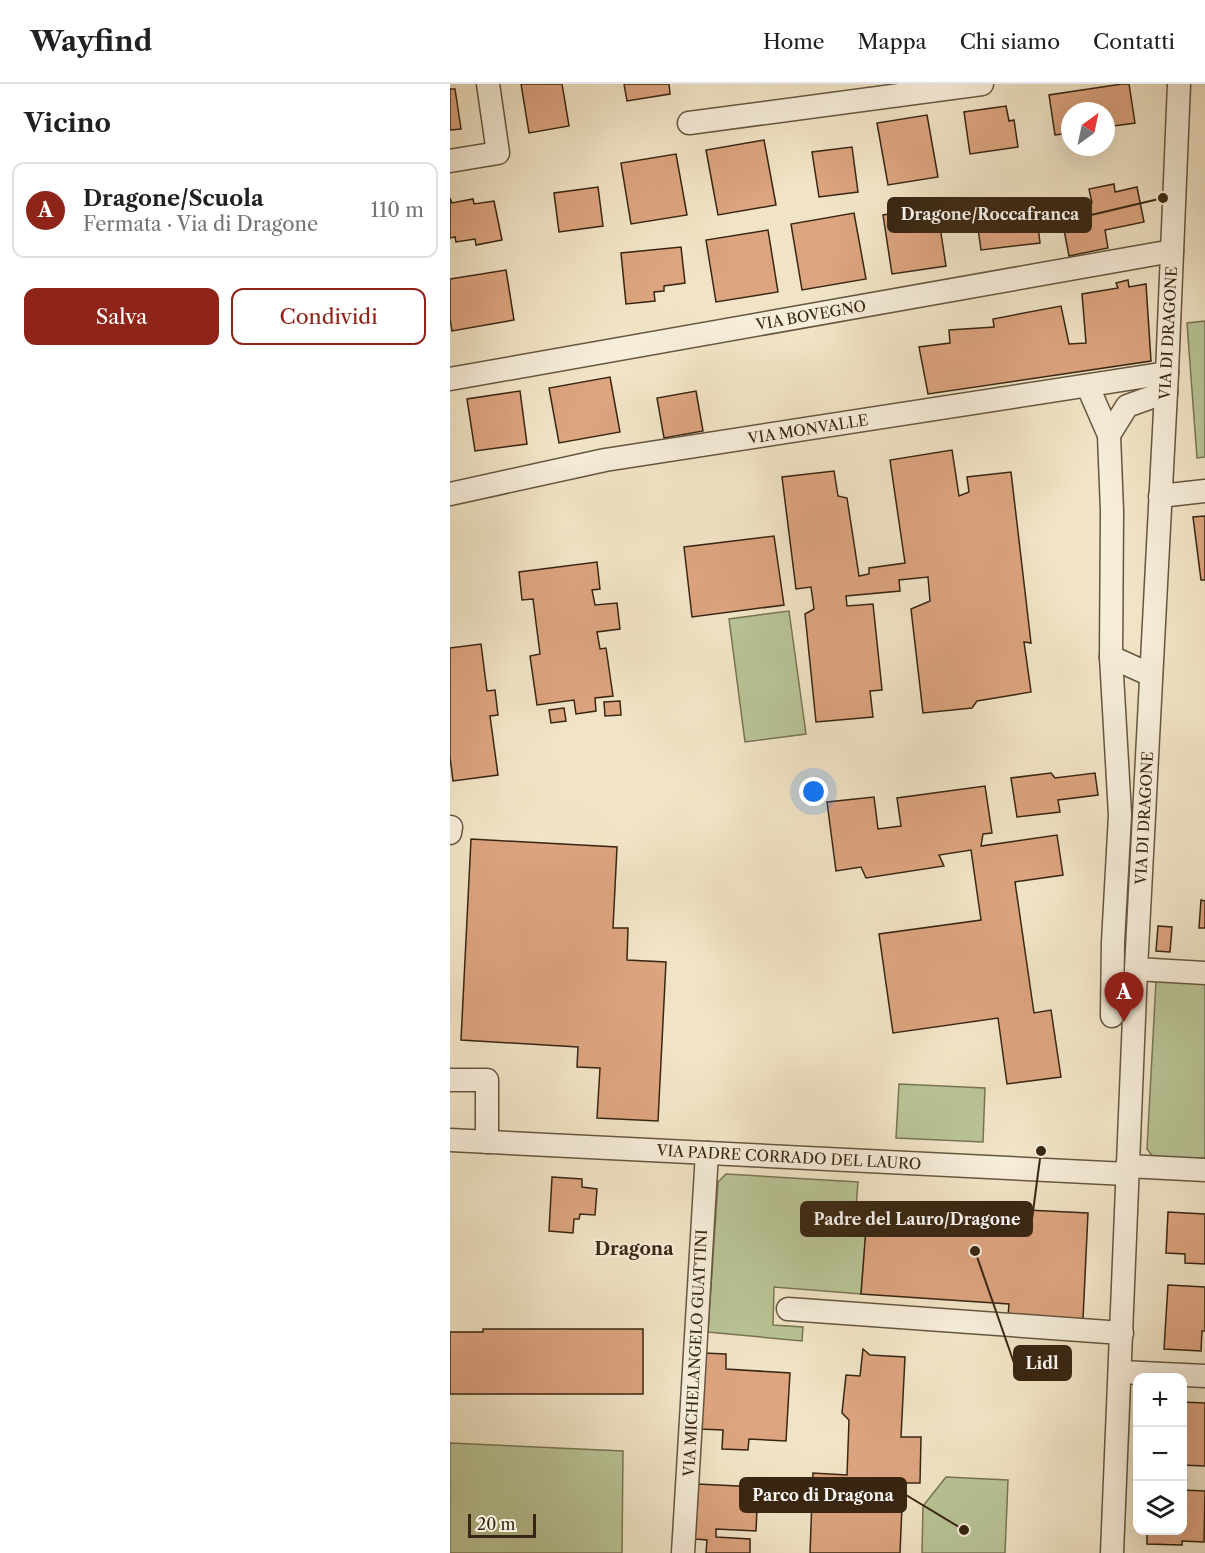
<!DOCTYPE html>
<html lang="it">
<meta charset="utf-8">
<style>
:root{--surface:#fff;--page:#f6f6f6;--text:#202124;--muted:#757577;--line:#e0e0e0;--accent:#8f2418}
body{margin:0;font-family:"Libre Caslon Text",serif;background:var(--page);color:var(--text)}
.controls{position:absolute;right:18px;bottom:18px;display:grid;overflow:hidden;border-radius:12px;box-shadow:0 6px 24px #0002}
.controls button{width:54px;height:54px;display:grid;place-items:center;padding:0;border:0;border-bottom:2px solid var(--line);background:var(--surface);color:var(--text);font:30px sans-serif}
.compass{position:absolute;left:611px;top:18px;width:54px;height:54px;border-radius:50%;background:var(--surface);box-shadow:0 6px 24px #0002;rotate:33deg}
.scale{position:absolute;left:18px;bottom:15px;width:68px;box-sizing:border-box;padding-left:6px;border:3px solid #382612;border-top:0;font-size:16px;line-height:21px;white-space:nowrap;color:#382612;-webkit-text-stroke:4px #f6edda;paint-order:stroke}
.you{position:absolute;left:364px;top:708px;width:21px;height:21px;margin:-15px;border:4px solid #fff;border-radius:50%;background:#1a73e8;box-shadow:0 0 0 9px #1a73e833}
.badge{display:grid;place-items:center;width:39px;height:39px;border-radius:50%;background:var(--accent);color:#fff;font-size:20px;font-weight:700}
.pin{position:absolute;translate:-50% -50px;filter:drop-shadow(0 2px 3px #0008)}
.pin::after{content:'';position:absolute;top:32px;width:21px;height:18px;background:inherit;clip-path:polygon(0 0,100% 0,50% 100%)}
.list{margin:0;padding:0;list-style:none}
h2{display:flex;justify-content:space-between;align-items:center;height:78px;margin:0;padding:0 24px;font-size:26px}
h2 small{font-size:20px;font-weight:400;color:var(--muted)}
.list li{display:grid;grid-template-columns:39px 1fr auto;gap:18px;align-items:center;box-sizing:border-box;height:96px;margin:0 12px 12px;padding:0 12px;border:2px solid var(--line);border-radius:12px}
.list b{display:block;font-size:22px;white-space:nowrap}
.list p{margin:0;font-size:20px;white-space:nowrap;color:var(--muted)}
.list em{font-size:20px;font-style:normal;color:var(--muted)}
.actions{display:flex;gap:12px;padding:18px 24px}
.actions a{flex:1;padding:14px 0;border:2px solid var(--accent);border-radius:12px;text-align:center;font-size:21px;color:var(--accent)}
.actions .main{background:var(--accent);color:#fff}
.icon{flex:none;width:33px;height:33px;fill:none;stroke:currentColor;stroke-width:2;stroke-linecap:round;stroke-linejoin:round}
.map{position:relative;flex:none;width:755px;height:1469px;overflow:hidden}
header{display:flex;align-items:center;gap:36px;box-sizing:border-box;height:84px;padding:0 30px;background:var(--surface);border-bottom:2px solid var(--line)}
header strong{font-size:28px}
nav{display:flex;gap:33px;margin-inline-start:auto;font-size:21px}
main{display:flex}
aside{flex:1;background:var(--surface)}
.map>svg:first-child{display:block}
</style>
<header>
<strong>Wayfind</strong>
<nav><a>Home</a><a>Mappa</a><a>Chi siamo</a><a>Contatti</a></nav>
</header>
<main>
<aside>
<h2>Vicino<small></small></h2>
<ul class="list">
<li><span class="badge">A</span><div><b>Dragone/Scuola</b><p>Fermata · Via di Dragone</p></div><em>110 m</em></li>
</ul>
<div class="actions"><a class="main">Salva</a><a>Condividi</a></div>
</aside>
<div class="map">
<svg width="755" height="1469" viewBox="0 0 755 1469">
<rect width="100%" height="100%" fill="#f1e4c6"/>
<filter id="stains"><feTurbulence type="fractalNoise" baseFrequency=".00333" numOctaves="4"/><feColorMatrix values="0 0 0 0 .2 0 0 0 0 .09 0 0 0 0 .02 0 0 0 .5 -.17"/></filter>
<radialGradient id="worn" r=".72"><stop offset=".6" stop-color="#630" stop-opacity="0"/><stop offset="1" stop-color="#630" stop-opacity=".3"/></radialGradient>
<g fill="#b9c496" stroke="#787554" stroke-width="1.5">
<polygon points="755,237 755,373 747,374 737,239"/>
<polygon points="339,527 356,650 295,658 279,535"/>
<polygon points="706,897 755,897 755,1074 704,1074 697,1065"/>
<polygon points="449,1000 535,1004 533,1058 446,1054"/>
<polygon points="276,1090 408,1098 406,1124 418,1124 411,1210 324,1203 323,1241 353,1243 352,1257 258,1248 268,1098"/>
<polygon points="0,1359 173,1367 172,1469 0,1469"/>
<polygon points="496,1393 558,1396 555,1469 472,1469 473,1422"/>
</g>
<g fill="#dca47f" stroke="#382612" stroke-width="1.5">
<polygon points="71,0 112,0 119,42 79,49"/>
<polygon points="174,0 219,0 220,10 177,17"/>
<polygon points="672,0 679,0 685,39 656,43 656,27 620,27 620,49 605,51 599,11"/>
<polygon points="0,5 5,5 11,45 0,46"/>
<polygon points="556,22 559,37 564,36 568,63 520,70 514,28"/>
<polygon points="477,31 488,93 438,101 427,39"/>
<polygon points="314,56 326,121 268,131 256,66"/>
<polygon points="402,63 408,108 369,113 362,68"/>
<polygon points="226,70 237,131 181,140 171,79"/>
<polygon points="664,100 665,108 687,103 694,138 655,146 658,164 619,172 610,125 642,119 639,105"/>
<polygon points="148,103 153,142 109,148 104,109"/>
<polygon points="0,114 2,119 23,115 24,120 44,117 52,156 26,161 25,155 6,158 5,153 0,154"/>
<polygon points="585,116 590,159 531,166 525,123"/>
<polygon points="487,123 496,182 442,190 433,131"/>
<polygon points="404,129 416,195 352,206 341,140"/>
<polygon points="318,146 328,208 266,218 256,156"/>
<polygon points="231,163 235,199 214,202 214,207 204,208 205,217 176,220 171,169"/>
<polygon points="56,186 64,236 2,247 0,235 0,195"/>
<polygon points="678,196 679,203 696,200 701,277 478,310 469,263 500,259 499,246 544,243 543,235 611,222 619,260 636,259 632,210 668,204 666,199"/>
<polygon points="160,293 170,348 109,359 99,304"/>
<polygon points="70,307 77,360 25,367 17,315"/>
<polygon points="246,307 253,347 214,354 207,314"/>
<polygon points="502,366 509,412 519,408 517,393 561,388 581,559 574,558 581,608 527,617 522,624 473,629 461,525 480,517 478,493 449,496 450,507 396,512 397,522 423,520 432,606 420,607 423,633 366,638 355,530 364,525 361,503 346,505 332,393 384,387 388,412 397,414 409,492 419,490 419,484 455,479 440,376"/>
<polygon points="755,432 755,496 751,496 743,433"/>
<polygon points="324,452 334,521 242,533 234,463"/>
<polygon points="147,478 150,505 142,506 145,521 167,519 170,545 147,548 150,565 156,564 163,612 145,614 146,627 126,630 124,616 87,621 80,572 90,570 83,515 72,516 69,488"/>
<polygon points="31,560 37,607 45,606 48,631 40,632 48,691 3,697 0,673 0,564"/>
<polygon points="170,617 171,631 155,632 154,618"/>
<polygon points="114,624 116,637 101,639 99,626"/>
<polygon points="601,689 605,694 645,689 648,711 608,716 610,728 567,733 561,694"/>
<polygon points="535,702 542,749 533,750 531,762 607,751 613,791 565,798 584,929 601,926 611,993 557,1000 548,934 443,949 429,850 531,836 521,766 489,771 494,782 416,794 411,783 386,787 377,718 424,713 428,745 451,742 447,714"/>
<polygon points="21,755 167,763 163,844 178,844 177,876 216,878 208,1037 147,1034 150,984 127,983 128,963 11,956"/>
<polygon points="751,816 755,817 755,844 749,844"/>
<polygon points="708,842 722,843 720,868 706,867"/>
<polygon points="102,1093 132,1095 132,1103 147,1105 145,1131 130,1130 129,1135 124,1135 123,1149 99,1147"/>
<polygon points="418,1118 638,1129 633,1235 558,1232 559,1220 411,1210"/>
<polygon points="718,1128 755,1130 755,1180 735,1179 735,1170 716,1169"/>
<polygon points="718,1201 755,1203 755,1247 752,1247 751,1267 714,1265"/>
<polygon points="33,1245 193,1245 193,1310 0,1310 0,1248 33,1248"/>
<polygon points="413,1265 420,1271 455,1273 451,1353 471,1353 470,1399 453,1399 450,1469 360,1469 363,1389 397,1391 399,1336 392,1329 396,1291 410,1292"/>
<polygon points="253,1269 276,1270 276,1285 340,1289 336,1357 299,1355 298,1366 272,1365 273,1346 249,1345"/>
<polygon points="732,1318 755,1319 755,1382 732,1381"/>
<polygon points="247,1400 308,1403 306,1447 266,1445 266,1453 300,1455 300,1469 256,1469 257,1456 245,1455"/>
<polygon points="732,1406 755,1407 754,1458 732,1457 732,1461 697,1460 697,1446 732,1446"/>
</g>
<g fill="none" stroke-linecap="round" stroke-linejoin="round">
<g stroke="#66563f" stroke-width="25">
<g id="minor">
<polyline points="239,39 532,0"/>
<polyline points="0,77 48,69 38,0"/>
<polyline points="0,295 722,167"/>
<polyline points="638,303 659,351 662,427 661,573 670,731 663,858 662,932"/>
<polyline points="659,351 677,322 716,308"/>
<polyline points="0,410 155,376 717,289"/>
<polyline points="710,412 755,407"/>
<polyline points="661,573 701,591"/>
<polyline points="0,749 1,743"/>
<polyline points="686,885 755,889"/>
<polyline points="0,996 37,996 37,1058"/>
<polyline points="0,1056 677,1090"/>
<polyline points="677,1082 755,1086"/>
<polyline points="338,1225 672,1249"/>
<polyline points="671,1288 755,1292"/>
<polyline points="233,1469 257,1069"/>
<polyline points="662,1469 686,885 717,289 729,0"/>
</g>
</g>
<use href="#minor" stroke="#f6edda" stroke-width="22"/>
</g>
<g text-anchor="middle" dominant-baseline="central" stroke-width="4.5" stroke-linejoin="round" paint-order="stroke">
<g font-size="15" fill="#382612" stroke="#f6edda">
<text transform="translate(361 231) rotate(-10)">VIA BOVEGNO</text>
<text transform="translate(718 249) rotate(-87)">VIA DI DRAGONE</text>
<text transform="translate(358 345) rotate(-9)">VIA MONVALLE</text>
<text transform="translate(694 734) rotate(-87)">VIA DI DRAGONE</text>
<text transform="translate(339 1073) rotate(3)">VIA PADRE CORRADO DEL LAURO</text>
<text transform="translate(245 1269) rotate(-87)">VIA MICHELANGELO GUATTINI</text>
</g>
<g font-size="18" font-weight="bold" fill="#382612" stroke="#f6edda">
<text x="184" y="1165">Dragona</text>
</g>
</g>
<path fill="none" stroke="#382612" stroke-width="2" d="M713 114L641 131M591 1067L582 1135M525 1167L564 1279M514 1446L456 1411"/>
<g fill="#382612" stroke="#f6edda" stroke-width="2">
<circle cx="713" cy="114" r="6"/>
<circle cx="591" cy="1067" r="6"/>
<circle cx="525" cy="1167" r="6"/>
<circle cx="514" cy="1446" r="6"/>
</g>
<g fill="#382612" stroke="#382612" stroke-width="2">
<rect x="438" y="114" width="203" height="34" rx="6"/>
<rect x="351" y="1118" width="231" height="34" rx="6"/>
<rect x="564" y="1262" width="57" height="34" rx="6"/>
<rect x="290" y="1394" width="166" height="34" rx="6"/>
</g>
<g font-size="16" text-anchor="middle" font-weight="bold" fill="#fff">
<text x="540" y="136">Dragone/Roccafranca</text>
<text x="467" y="1141">Padre del Lauro/Dragone</text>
<text x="592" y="1285">Lidl</text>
<text x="373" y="1417">Parco di Dragona</text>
</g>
<rect width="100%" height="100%" filter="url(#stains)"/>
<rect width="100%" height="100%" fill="url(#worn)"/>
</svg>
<div class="controls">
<button>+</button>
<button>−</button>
<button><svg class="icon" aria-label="layers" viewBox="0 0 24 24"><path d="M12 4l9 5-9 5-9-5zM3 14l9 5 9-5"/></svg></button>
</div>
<svg class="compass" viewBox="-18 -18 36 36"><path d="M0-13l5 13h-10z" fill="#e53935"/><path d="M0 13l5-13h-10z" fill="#757577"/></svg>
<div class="scale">20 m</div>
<div class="you"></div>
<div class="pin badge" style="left:674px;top:938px">A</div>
</div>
</main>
